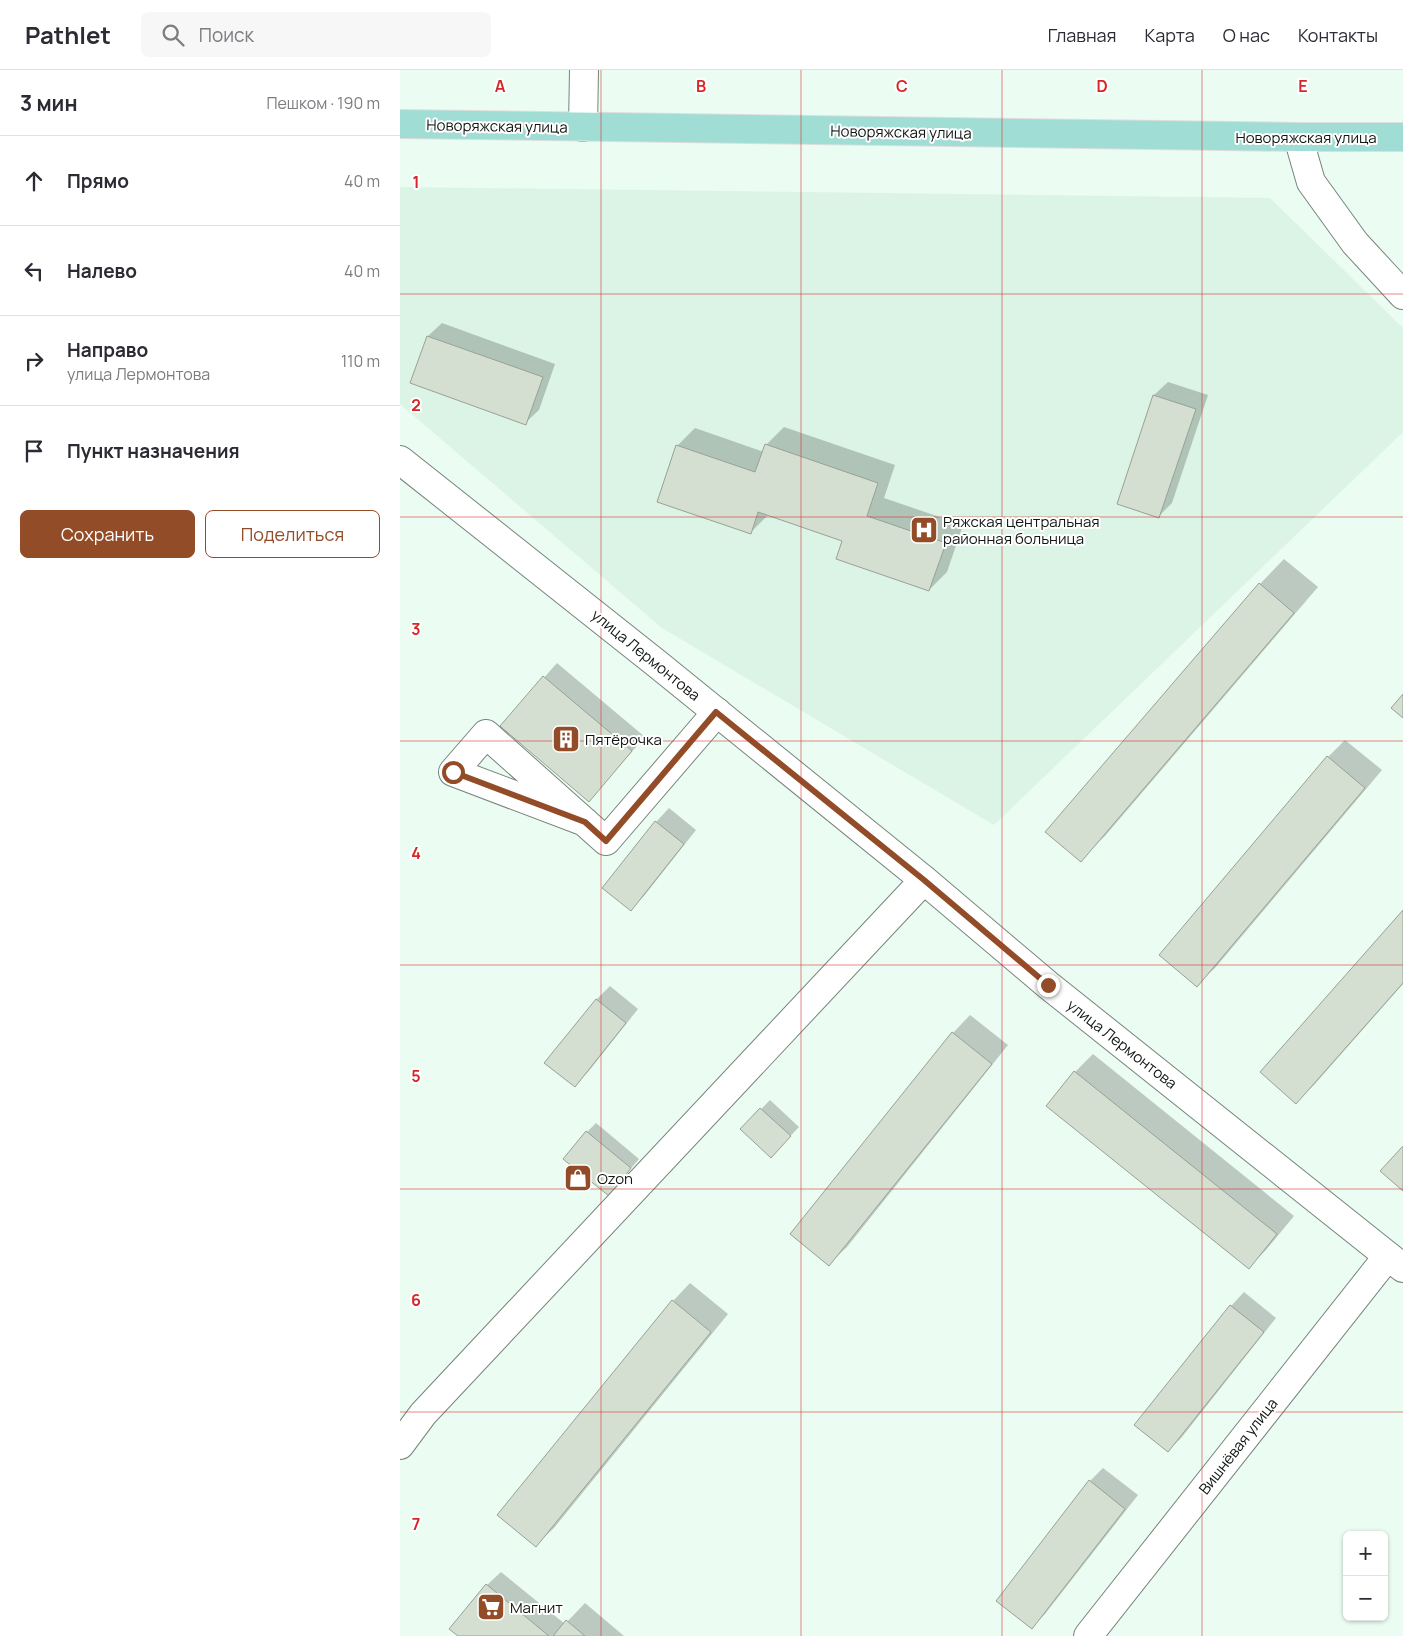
<!DOCTYPE html>
<html lang="ru">
<meta charset="utf-8">
<style>
:root{--surface:#fff;--page:#f7f7f7;--text:#2b2b33;--muted:#7c7c81;--line:#e1e1e2;--accent:#934c28}
body{margin:0;font-family:Manrope,sans-serif;background:var(--page);color:var(--text)}
.controls{position:absolute;right:15px;bottom:15px;display:grid;overflow:hidden;border-radius:8px;box-shadow:0 1px 4px #0004}
.controls button{width:45px;height:45px;display:grid;place-items:center;padding:0;border:0;border-bottom:1px solid var(--line);background:var(--surface);color:var(--text);font:25px sans-serif}
.stop{position:absolute;width:15px;height:15px;margin:-11px;border:4px solid #934c28;border-radius:50%;background:#fff}
.stop.end{background:#934c28;border-color:#fff;box-shadow:0 1px 5px #0008}
.list{margin:0;padding:0;list-style:none}
h2{display:flex;justify-content:space-between;align-items:center;height:65px;margin:0;padding:0 20px;font-size:21px}
h2 small{font-size:16px;font-weight:400;color:var(--muted)}
.list li{display:grid;grid-template-columns:32px 1fr auto;gap:15px;align-items:center;box-sizing:border-box;height:90px;padding:0 20px;border-top:1px solid var(--line)}
.list b{display:block;font-size:19px;white-space:nowrap}
.list p{margin:0;font-size:16px;white-space:nowrap;color:var(--muted)}
.list em{font-size:16px;font-style:normal;color:var(--muted)}
.actions{display:flex;gap:10px;padding:15px 20px}
.actions a{flex:1;padding:11px 0;border:1px solid var(--accent);border-radius:8px;text-align:center;font-size:18px;color:var(--accent)}
.actions .main{background:var(--accent);color:#fff}
.icon{flex:none;width:28px;height:28px;fill:none;stroke:currentColor;stroke-width:2;stroke-linecap:round;stroke-linejoin:round}
.map{position:relative;flex:none;width:1003px;height:1566px;overflow:hidden}
header{display:flex;align-items:center;gap:30px;box-sizing:border-box;height:70px;padding:0 25px;background:var(--surface);border-bottom:1px solid var(--line)}
header strong{font-size:24px}
nav{display:flex;gap:28px;margin-inline-start:auto;font-size:18px}
.search{width:350px;height:45px;background:var(--page);display:flex;align-items:center;gap:12px;box-sizing:border-box;padding:0 18px;border-radius:8px;color:var(--muted);font-size:19px}
main{display:flex}
aside{flex:1;background:var(--surface)}
.map>svg:first-child{display:block}
</style>
<header>
<strong>Pathlet</strong>
<div class="search"><svg class="icon" aria-label="search" viewBox="0 0 24 24"><circle cx="10" cy="10" r="6"/><path d="M15 15l6 6"/></svg>Поиск</div>
<nav><a>Главная</a><a>Карта</a><a>О нас</a><a>Контакты</a></nav>
</header>
<main>
<aside>
<h2>3 мин<small>Пешком · 190 m</small></h2>
<ul class="list">
<li><svg class="icon" aria-label="ahead" viewBox="0 0 24 24"><path d="M12 20V5M6 11l6-6 6 6"/></svg><div><b>Прямо</b></div><em>40 m</em></li>
<li><svg class="icon" aria-label="left" viewBox="0 0 24 24"><path d="M17 20v-9H6M10 6l-5 5 5 5"/></svg><div><b>Налево</b></div><em>40 m</em></li>
<li><svg class="icon" aria-label="right" viewBox="0 0 24 24"><path d="M7 20v-9h11M14 6l5 5-5 5"/></svg><div><b>Направо</b><p>улица Лермонтова</p></div><em>110 m</em></li>
<li><svg class="icon" aria-label="arrive" viewBox="0 0 24 24"><path d="M6 21V4h12l-3 4 3 4H6"/></svg><div><b>Пункт назначения</b></div></li>
</ul>
<div class="actions"><a class="main">Сохранить</a><a>Поделиться</a></div>
</aside>
<div class="map">
<svg width="1003" height="1566" viewBox="0 0 1003 1566">
<rect width="100%" height="100%" fill="#ebfcf2"/>
<polygon fill="#dbf4e5" points="0,117 870,128 1003,258 1003,362 594,755 262,558 0,334"/>
<g fill="#0003">
<polygon points="42,253 155,294 139,340 125,353 12,313 28,266"/>
<polygon points="768,312 808,325 772,433 758,447 718,433 754,325"/>
<polygon points="384,357 495,395 484,428 563,455 547,502 529,520 444,470 368,445 350,463 277,376 295,358 364,382 366,375"/>
<polygon points="884,489 918,517 705,766 680,790 860,514"/>
<polygon points="157,593 245,667 189,730 101,656"/>
<polygon points="945,670 982,700 815,898 797,915 928,687"/>
<polygon points="269,738 296,760 244,826 231,839 204,817 256,752"/>
<polygon points="1003,842 1003,914 914,1015 896,1032 862,1001"/>
<polygon points="210,916 238,939 188,1002 174,1015 146,993 197,929"/>
<polygon points="570,945 608,975 447,1177 429,1194 553,963"/>
<polygon points="693,984 894,1146 866,1180 849,1197 648,1036 675,1002"/>
<polygon points="370,1030 399,1057 380,1077 342,1059"/>
<polygon points="196,1053 239,1089 209,1124 187,1062"/>
<polygon points="290,1213 328,1244 154,1458 136,1475 273,1231"/>
<polygon points="844,1222 876,1248 782,1367 768,1381 831,1236"/>
<polygon points="703,1398 738,1425 645,1544 632,1557 690,1411"/>
<polygon points="101,1502 165,1554 185,1533 224,1566 60,1566 87,1515"/>
</g>
<g fill="#d4dfd1" stroke="#98a294">
<polygon points="27,266 143,307 126,355 10,313"/>
<polygon points="753,325 796,339 759,448 717,434"/>
<polygon points="365,374 478,413 467,446 546,473 529,521 436,489 442,471 358,442 351,464 257,432 276,375 355,402"/>
<polygon points="859,513 894,543 681,792 645,762"/>
<polygon points="143,606 232,681 189,732 100,656"/>
<polygon points="1003,624 1003,648 991,638"/>
<polygon points="927,686 965,718 797,917 759,885"/>
<polygon points="255,751 284,774 231,841 202,818"/>
<polygon points="1003,840 1003,913 896,1034 860,1002"/>
<polygon points="196,929 226,953 175,1017 144,993"/>
<polygon points="552,962 592,994 429,1196 390,1164"/>
<polygon points="674,1001 877,1164 849,1199 646,1036"/>
<polygon points="360,1038 391,1066 371,1088 340,1059"/>
<polygon points="186,1061 231,1098 209,1126 163,1089"/>
<polygon points="1003,1076 1003,1121 980,1101"/>
<polygon points="272,1230 311,1262 136,1477 97,1445"/>
<polygon points="830,1235 864,1262 768,1382 734,1355"/>
<polygon points="689,1410 725,1439 632,1559 596,1531"/>
<polygon points="86,1514 149,1566 58,1566 49,1559"/>
<polygon points="166,1550 185,1566 153,1566"/>
</g>
<g fill="none" stroke-linecap="round" stroke-linejoin="round">
<g stroke="#76857c" stroke-width="30">
<g id="minor">
<polyline points="183,57 184,0"/>
<polyline points="898,67 911,112 955,173 1003,225"/>
<polyline points="0,390 256,593 524,810 648,915 1003,1198"/>
<polyline points="185,752 53,702 86,664 206,771 317,642"/>
<polyline points="0,1375 23,1344 524,810"/>
<polyline points="688,1566 988,1186"/>
</g>
</g>
<g stroke="#dedede" stroke-width="30">
<polyline id="major" points="0,54 898,67 1003,67"/>
</g>
<use href="#minor" stroke="#fff" stroke-width="28"/>
<use href="#major" stroke="#a0ddd5" stroke-width="28"/>
</g>
<g fill="none" stroke-linecap="round" stroke-linejoin="round">
<polyline stroke="#934c28" stroke-width="6" points="53,702 185,752 206,771 316,642 524,810 648,915"/>
</g>
<path fill="none" stroke="#d62828" stroke-width="1" stroke-opacity="0.55" d="M 201,0 L 201,1566M 401,0 L 401,1566M 602,0 L 602,1566M 802,0 L 802,1566M 0,224 L 1003,224M 0,447 L 1003,447M 0,671 L 1003,671M 0,895 L 1003,895M 0,1119 L 1003,1119M 0,1342 L 1003,1342"/>
<defs>
<g id="hospital-square" transform="scale(1.4375)"><rect x="-9" y="-9" width="18" height="18" rx="4" fill="#934c28" stroke="#fff"/><path d="M-5-5h3v3.5h4V-5h3V5h-3V1.5h-4V5h-3Z" fill="#fff"/></g>
<g id="building-square" transform="scale(1.4375)"><rect x="-9" y="-9" width="18" height="18" rx="4" fill="#934c28" stroke="#fff"/><path d="M-4-6H4V6H1V3H-1V6H-4ZM-2.5-4.3h1.7v1.8h-1.7ZM.8-4.3h1.7v1.8H.8ZM-2.5-1h1.7V.8h-1.7ZM.8-1h1.7V.8H.8Z" fill="#fff"/></g>
<g id="shop-square" transform="scale(1.4375)"><rect x="-9" y="-9" width="18" height="18" rx="4" fill="#934c28" stroke="#fff"/><path d="M-5-2.5h2.3a2.7 3.5 0 0 1 5.4 0H5L5.5 6h-11ZM-1.5-2.5h3a1.5 2.3 0 0 0-3 0Z" fill="#fff"/></g>
<g id="supermarket-square" transform="scale(1.4375)"><rect x="-9" y="-9" width="18" height="18" rx="4" fill="#934c28" stroke="#fff"/><path d="M-6-5.5h2.5l.6 2H6L4.5 2H-2.5L-4.4-4H-6ZM-1.5 3.2a1.3 1.3 0 1 0 .1 0ZM3 3.2a1.3 1.3 0 1 0 .1 0Z" fill="#fff"/></g>
</defs>
<g fill-rule="evenodd">
<use href="#hospital-square" x="524" y="460"/>
<use href="#building-square" x="166" y="669"/>
<use href="#shop-square" x="178" y="1108"/>
<use href="#supermarket-square" x="91" y="1537"/>
</g>
<g text-anchor="middle" dominant-baseline="central" stroke-width="4" stroke-linejoin="round" paint-order="stroke">
<g font-size="15" fill="#101612" stroke="#fff">
<text transform="translate(97 56) rotate(1)">Новоряжская улица</text>
<text transform="translate(501 62) rotate(1)">Новоряжская улица</text>
<text x="906" y="67">Новоряжская улица</text>
<text transform="translate(246 585) rotate(39)">улица Лермонтова</text>
<text transform="translate(722 974) rotate(38)">улица Лермонтова</text>
<text transform="translate(838 1376) rotate(-52)">Вишнёвая улица</text>
</g>
<g font-size="15" fill="#101612" stroke="#fff" text-anchor="start">
<text x="543" y="451">Ряжская центральная<tspan x="543" dy="17">районная больница</tspan></text>
<text x="185" y="669">Пятёрочка</text>
<text x="197" y="1108">Ozon</text>
<text x="110" y="1537">Магнит</text>
</g>
</g>
<g font-size="16" text-anchor="middle" font-weight="bold" fill="#d62828" stroke="#fff" stroke-width="4" stroke-linejoin="round" paint-order="stroke">
<text x="100" y="22">A</text>
<text x="301" y="22">B</text>
<text x="502" y="22">C</text>
<text x="702" y="22">D</text>
<text x="903" y="22">E</text>
<text x="16" y="118">1</text>
<text x="16" y="341">2</text>
<text x="16" y="565">3</text>
<text x="16" y="789">4</text>
<text x="16" y="1012">5</text>
<text x="16" y="1236">6</text>
<text x="16" y="1460">7</text>
</g>
</svg>
<div class="controls">
<button>+</button>
<button>−</button>
</div>
<div class="stop" style="left:53px;top:702px"></div>
<div class="stop end" style="left:648px;top:915px"></div>
</div>
</main>
